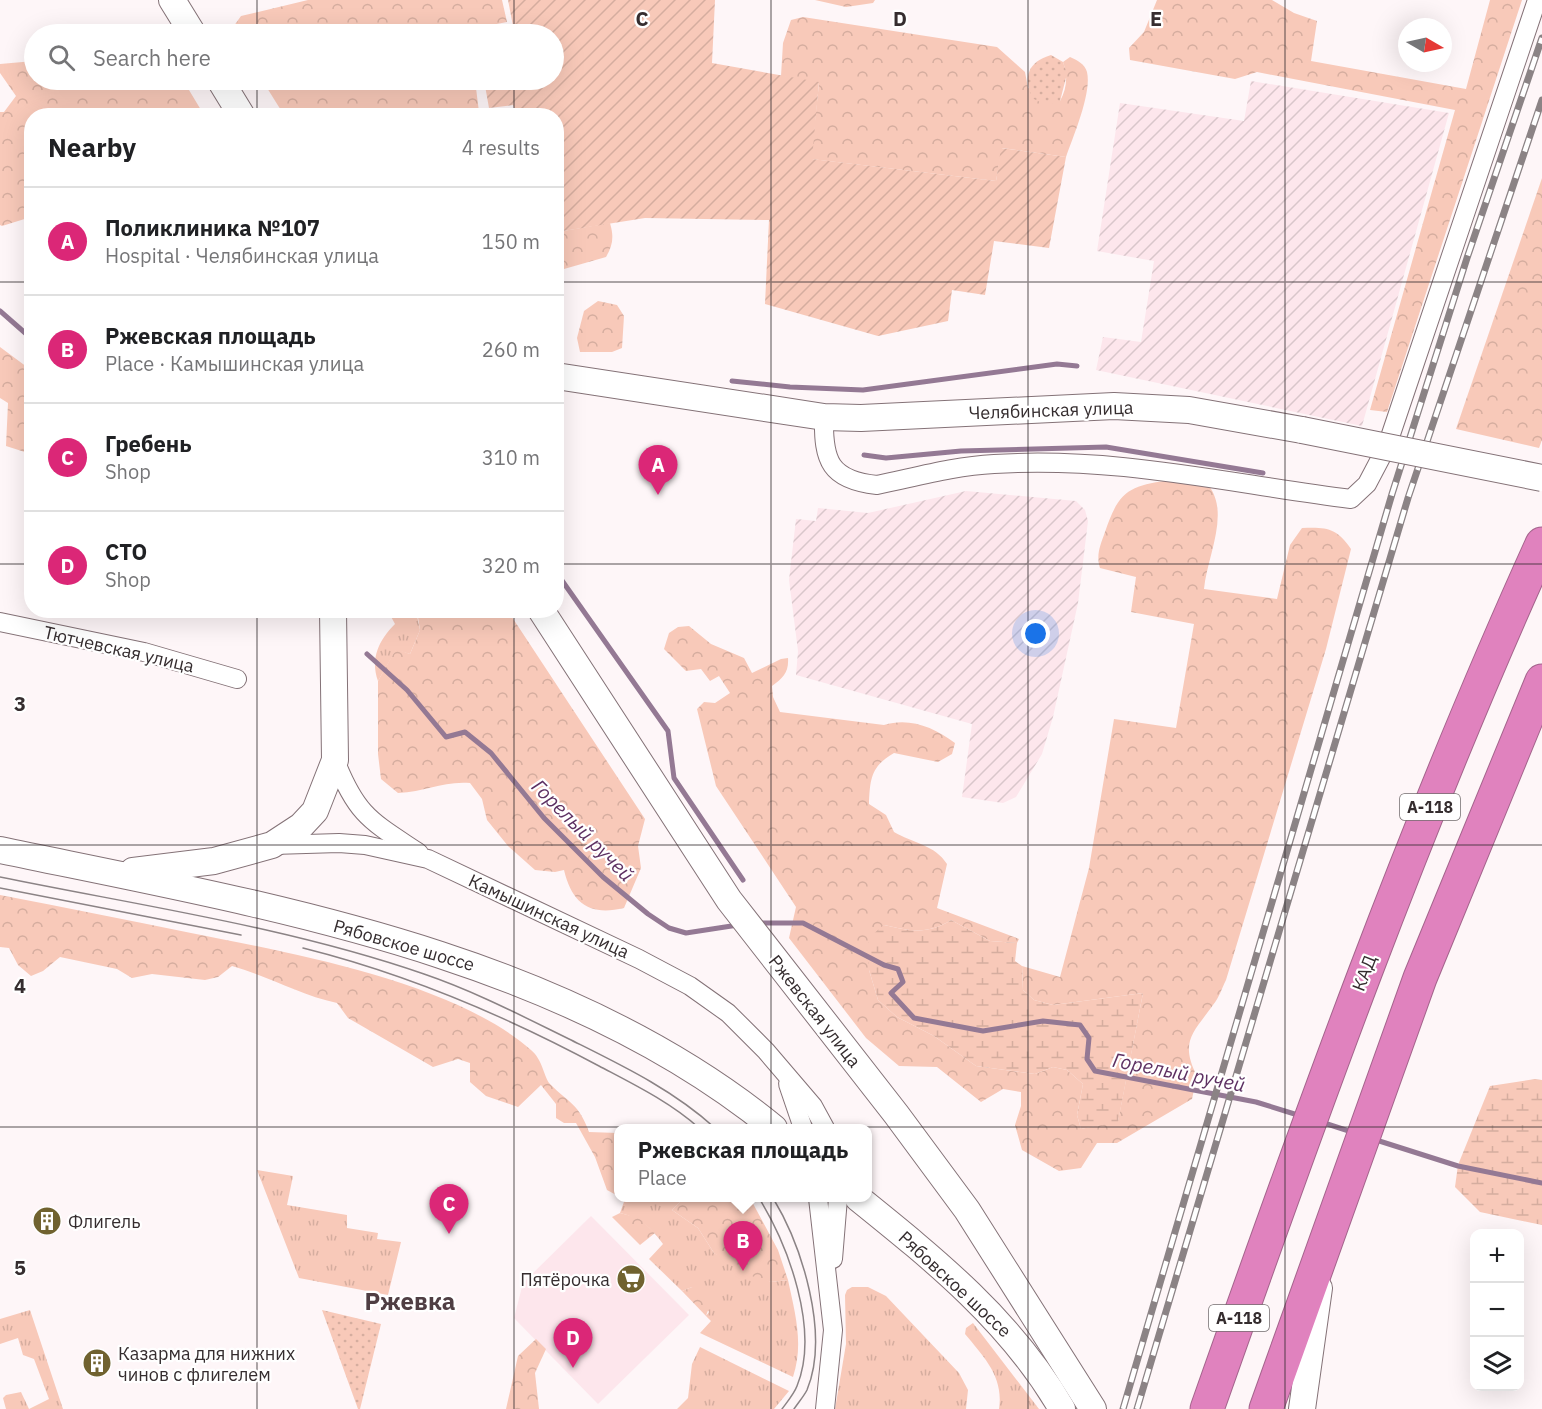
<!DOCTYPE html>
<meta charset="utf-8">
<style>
:root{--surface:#fff;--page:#f2f2f2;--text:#202124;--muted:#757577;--line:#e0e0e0;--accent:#db2777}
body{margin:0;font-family:"IBM Plex Sans",sans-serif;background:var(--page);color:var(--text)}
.controls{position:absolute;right:18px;bottom:18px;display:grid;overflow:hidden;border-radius:12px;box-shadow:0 6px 24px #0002}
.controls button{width:54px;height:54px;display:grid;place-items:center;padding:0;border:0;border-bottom:2px solid var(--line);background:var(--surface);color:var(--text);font:30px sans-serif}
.compass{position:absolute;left:1398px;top:18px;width:54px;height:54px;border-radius:50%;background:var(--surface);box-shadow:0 6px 24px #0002;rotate:99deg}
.you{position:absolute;left:1036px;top:634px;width:21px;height:21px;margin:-15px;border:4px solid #fff;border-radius:50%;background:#1a73e8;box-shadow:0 0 0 9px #1a73e833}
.badge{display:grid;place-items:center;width:39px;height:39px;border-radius:50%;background:var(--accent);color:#fff;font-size:20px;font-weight:700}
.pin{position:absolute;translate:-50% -50px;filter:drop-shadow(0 2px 3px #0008)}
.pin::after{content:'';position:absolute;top:32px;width:21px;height:18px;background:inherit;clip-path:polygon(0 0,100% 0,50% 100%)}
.popup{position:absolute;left:614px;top:1124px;width:258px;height:78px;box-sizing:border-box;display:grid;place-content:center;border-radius:12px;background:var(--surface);filter:drop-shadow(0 2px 4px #0005);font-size:20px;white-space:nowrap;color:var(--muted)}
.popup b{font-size:22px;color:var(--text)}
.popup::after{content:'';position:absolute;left:50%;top:100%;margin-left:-12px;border:12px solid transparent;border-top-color:var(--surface)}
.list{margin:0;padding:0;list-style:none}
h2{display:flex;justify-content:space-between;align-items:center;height:78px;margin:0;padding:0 24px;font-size:26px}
h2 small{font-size:20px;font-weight:400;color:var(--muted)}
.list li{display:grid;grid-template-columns:39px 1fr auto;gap:18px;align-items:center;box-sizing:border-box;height:108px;padding:0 24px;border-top:2px solid var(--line)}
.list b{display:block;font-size:22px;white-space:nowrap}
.list p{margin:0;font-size:20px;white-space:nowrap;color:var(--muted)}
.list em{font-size:20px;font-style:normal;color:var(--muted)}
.icon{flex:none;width:33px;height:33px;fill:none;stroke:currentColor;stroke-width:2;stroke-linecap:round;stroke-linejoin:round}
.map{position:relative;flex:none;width:1542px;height:1409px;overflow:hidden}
.search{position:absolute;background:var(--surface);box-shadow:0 6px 24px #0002;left:24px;top:24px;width:540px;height:66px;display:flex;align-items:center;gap:15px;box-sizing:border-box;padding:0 21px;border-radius:33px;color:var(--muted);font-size:22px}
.panel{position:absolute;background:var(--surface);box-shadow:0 6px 24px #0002;left:24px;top:108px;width:540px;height:510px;border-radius:24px}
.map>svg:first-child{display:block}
</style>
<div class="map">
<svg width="1542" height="1409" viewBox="0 0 1542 1409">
<defs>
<pattern id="industrial-furrows" width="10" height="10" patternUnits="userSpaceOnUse" patternTransform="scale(1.5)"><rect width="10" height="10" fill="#fde6ec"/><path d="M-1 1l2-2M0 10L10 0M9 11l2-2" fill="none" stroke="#d9c6cb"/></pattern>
<pattern id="grass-tufts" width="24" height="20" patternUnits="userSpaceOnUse" patternTransform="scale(1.5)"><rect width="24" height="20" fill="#f8c9b9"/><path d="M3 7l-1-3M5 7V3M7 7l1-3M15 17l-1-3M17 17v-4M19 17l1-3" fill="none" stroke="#d5ad9f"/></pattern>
<pattern id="forest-crowns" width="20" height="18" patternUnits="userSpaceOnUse" patternTransform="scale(1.5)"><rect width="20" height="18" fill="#f8c9b9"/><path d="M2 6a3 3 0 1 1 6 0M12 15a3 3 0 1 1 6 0" fill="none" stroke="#d5ad9f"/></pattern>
<pattern id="wetland-marsh" width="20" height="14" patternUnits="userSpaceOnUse" patternTransform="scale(1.5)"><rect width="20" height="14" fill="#f8c9b9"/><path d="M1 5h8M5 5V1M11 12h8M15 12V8" fill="none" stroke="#d5ad9f"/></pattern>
<pattern id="park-dots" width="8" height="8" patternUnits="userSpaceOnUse" patternTransform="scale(1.5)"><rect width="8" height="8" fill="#f8c9b9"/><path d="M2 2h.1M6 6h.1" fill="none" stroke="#d5ad9f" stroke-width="1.8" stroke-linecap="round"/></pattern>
<pattern id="garden-furrows" width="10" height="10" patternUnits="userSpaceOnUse" patternTransform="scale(1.5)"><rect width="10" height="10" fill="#f8c9b9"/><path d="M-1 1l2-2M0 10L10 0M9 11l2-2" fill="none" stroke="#d5ad9f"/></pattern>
</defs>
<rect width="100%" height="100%" fill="#fef6f8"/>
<polygon fill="#fde6ec" points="591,1216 689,1315 598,1404 514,1318 523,1283"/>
<g fill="url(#industrial-furrows)">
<polygon points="1251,81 1449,113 1362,426 1096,370 1103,337 1141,342 1154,261 1097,251 1120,103 1244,121"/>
<polygon points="966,491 1076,501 1085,510 1088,521 1078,603 1053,717 1042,754 1016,797 1003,803 962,797 972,724 796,675 798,651 789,580 796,519 816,521 818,508 868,513"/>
</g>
<g fill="url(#grass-tufts)">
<path d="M 388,611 L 416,611 L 420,630 L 410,654 L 396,650 L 378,681 C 370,658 379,640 395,624 Z"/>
<polygon points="257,1170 293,1176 287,1205 347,1215 347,1228 378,1233 377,1239 401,1242 388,1295 299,1278"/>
<path d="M 642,1198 L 680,1198 L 681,1201 L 672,1210 L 698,1228 L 714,1253 L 771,1282 L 788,1280 C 795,1313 804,1344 793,1377 L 700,1333 L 711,1321 L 706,1316 L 709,1312 L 692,1287 L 682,1291 L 649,1259 L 663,1244 C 651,1227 640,1218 620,1213 L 625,1199 L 634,1201 Z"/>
<polygon points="852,1287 868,1287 886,1296 959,1373 968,1390 966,1409 835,1409 846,1344 845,1295 847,1290"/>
<polygon points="30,1310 63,1409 6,1409 3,1398 6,1395 21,1392 29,1409 49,1399 34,1359 23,1355 18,1338 0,1344 0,1319"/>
<path d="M 973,1323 L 1039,1409 L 999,1409 C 1004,1377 984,1357 965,1334 L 966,1328 Z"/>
<polygon points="700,1347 789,1391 774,1409 677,1409 688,1398 692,1364"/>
</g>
<g fill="url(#forest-crowns)">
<polygon points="308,0 502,0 507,22 471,29 471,34 234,34 231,30 241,16"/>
<polygon points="815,0 875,0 873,3 846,7"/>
<polygon points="1157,0 1272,0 1294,13 1317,21 1311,61 1466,89 1490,0 1522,0 1387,412 1370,410 1455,110 1257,72 1235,79 1130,60 1129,48 1144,32"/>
<path d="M 803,17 L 997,47 L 1025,72 L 1028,88 L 1060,101 C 1067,88 1068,76 1063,62 L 1070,57 C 1077,60 1085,64 1087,72 C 1092,93 1073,137 1066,157 L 1002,148 L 996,181 L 811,159 L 819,83 L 781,76 L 783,43 L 791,20 Z"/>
<polygon points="34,61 34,80 183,80 204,115 32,116 31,217 2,226 0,225 0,112 4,112 16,96 0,73 0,64"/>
<polygon points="262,80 475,80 479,112 473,116 284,115"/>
<polygon points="1542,178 1542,440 1539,448 1456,429"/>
<path d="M 610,223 C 614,237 613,245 606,257 L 557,271 L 557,232 Z"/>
<polygon points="598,301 617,305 624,316 622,348 612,352 580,352 577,338 584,311"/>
<polygon points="0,347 31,370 31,454 6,446 8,403 0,398"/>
<path d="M 1173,480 L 1209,486 C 1230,514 1207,557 1204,589 L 1277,599 L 1290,545 L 1302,528 C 1327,527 1337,528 1351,549 L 1326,649 L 1226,980 C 1222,988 1219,998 1213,1005 C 1194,1032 1179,1041 1197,1076 L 1192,1099 L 1117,1143 L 1097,1143 L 1081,1168 L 1059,1171 L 1022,1150 L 1015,1125 L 1021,1106 L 1021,1092 L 1003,1089 L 981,1102 L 937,1067 L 899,1066 L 866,1038 L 789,938 L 796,907 L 716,786 L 697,709 L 704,702 L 715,703 L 730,693 L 719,676 L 710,681 L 701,669 L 686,671 L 664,649 L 669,633 L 678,627 L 689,626 L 711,644 L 744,658 L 752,673 L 781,659 L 788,658 C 789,672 783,678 772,686 L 773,697 L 780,712 L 884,725 C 909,717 934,727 955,743 L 952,754 L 938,762 L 894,753 C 871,766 870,779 869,804 L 886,815 L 894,832 C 913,843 935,845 947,864 L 937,908 L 1019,939 L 1017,943 L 990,941 L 951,920 C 928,935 910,931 884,925 L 869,970 L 878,1000 L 897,1017 L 934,1036 L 976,1066 L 1035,1074 L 1053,1067 L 1067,1070 L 1083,1084 L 1077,1115 L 1081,1129 L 1118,1121 L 1143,993 L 1053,1005 L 1034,1000 L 1023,990 L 1022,966 L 1060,977 L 1089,868 L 1114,719 L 1176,728 L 1194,624 L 1131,612 L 1136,577 L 1100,568 C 1096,555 1100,546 1105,532 C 1119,490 1130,485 1173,480 Z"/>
<path d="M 417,611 L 508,611 L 645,819 L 638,846 L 641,868 L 624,908 C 590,916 572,904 564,870 L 555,872 L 535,870 L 508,846 L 487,820 L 482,799 L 470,783 C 442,781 426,792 398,793 L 381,779 L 378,754 L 378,681 L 396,649 L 410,654 L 420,630 Z"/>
<path d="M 0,895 C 64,907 127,920 191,933 C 291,953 454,982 531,1050 C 543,1060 544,1078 550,1084 C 570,1104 579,1104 589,1132 L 618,1133 L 618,1196 L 607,1190 L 595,1157 L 576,1123 L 564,1123 L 556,1118 L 556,1104 L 541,1085 L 518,1107 L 486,1096 L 470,1082 L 470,1063 L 458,1059 L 433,1067 L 348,1018 L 337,1003 C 300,995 268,976 232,966 L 218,977 L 205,980 L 152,974 L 132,978 L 117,969 L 60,957 L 43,971 L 31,976 L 18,965 L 9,948 L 0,947 Z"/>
<polygon points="680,1198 750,1198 778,1250 788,1280 771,1282 745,1274 714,1253 698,1228 672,1210 681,1201"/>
<polygon points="620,1213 639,1218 655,1233 640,1245 612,1217"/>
<polygon points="692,1287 703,1289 711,1302 706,1316 682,1291"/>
<polygon points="536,1339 546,1349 535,1373 539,1409 506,1409 518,1356"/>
</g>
<g fill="url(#wetland-marsh)">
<path d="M 951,920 L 990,941 L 1017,943 L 1015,961 L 1022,966 L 1023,990 L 1034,1000 L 1053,1005 L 1143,993 L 1118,1122 L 1081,1129 L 1077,1115 L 1083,1084 L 1067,1070 L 1053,1067 L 1035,1074 L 976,1066 L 934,1036 L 897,1017 L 878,1000 L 869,970 L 867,946 L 872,935 L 884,925 C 910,931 928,935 951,920 Z"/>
<polygon points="1535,1079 1542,1080 1542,1225 1480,1212 1455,1187 1458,1165 1490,1086"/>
</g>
<g fill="url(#park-dots)">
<path d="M 1051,55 L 1063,62 L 1067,74 L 1060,101 L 1046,105 L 1032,98 C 1023,76 1028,62 1051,55 Z"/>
<polygon points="322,1310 381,1324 360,1409 358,1409"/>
</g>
<polygon fill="url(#garden-furrows)" points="508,0 715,0 712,63 819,82 812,159 996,181 1001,148 1066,157 1049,248 994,241 985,295 952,290 948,321 878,336 765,304 769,220 645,218 557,232 556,116 517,115 513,105 489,108 484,80 554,80 554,34 477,34 477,32 513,26"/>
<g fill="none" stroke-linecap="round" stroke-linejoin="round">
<g stroke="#947994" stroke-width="5">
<polyline points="0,311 32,339"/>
<polyline points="732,381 790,387 863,390 1057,364 1077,366"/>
<polyline points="864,455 886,458 961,451 1106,447 1263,473"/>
<polyline points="556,572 668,731 674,778 743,880"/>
<polyline points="367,654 407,690 446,737 465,732 491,753 544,818 603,877 648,914 669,928 686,933 738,925"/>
<polyline points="756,923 803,923 884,965 898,969 903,982 891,993 914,1018 983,1031 1043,1021 1080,1025 1089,1038 1087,1059 1095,1071 1256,1102 1301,1116"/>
<polyline points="1321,1122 1352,1132"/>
<polyline points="1373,1139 1458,1166 1542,1183"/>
</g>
<g stroke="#847277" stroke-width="20">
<g id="street">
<path d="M 824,417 C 823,461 830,480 877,485 C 916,477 954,466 994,464 C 1117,456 1230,484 1351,499 L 1367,484 L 1387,446 L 1537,0"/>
<polyline points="0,622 144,652 237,679"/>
<path d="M 335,760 C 357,816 371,821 419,853"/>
<polyline points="273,845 339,843 365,845 428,859 639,959 690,986 728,1013 766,1051 813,1106 825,1128"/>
<polyline points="788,1084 803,1128"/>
<polyline points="818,1198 833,1330 825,1409"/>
<polyline points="833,1259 838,1198"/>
</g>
</g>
<g stroke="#847277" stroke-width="28">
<g id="secondary">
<polyline points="172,0 193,34"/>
<polyline points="220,80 242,116"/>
<polyline points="556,376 824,417 861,418 1114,406 1189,410 1302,430"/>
<polyline points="541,610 729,900 896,1114 967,1210 1093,1409"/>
<path d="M 0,850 C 264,905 560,953 774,1128"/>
<polyline points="133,871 214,861 272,845 301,826 315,811 335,760 333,610"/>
<path d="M 858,1198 C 935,1260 1012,1322 1062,1409"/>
<polyline points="1302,1409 1319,1288"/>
</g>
</g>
<g stroke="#a4648c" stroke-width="35">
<g id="highway">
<path d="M 1207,1409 C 1310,1117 1414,826 1542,544"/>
<polyline points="1266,1409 1420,978 1542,681"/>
</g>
</g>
<use href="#street" stroke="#fff" stroke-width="18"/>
<use href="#secondary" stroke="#fff" stroke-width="26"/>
<use href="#highway" stroke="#e082be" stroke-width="33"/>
<g stroke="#8b8385" stroke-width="1.5">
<path d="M 0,877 C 142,906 288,927 424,974 C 474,991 522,1016 569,1039 C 621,1065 672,1089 715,1128"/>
<polyline points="0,888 241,935"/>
<path d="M 303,948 C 407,974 504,1015 599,1066 C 633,1084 670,1102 699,1128"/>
<path d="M 759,1198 C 788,1245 820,1330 797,1386 C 794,1394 787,1402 782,1409"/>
<path d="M 773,1198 C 802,1246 830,1334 807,1390 C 804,1396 798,1403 794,1409"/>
</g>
<g stroke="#8b8385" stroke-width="7">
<g id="rail">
<polyline points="1123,1409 1392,494 1467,258 1542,38"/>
<polyline points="1137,1409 1408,498 1542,100"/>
</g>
</g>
<use href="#rail" stroke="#fff" stroke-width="4.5" stroke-dasharray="14" stroke-linecap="butt"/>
<g stroke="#847277" stroke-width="28" stroke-linecap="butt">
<polyline id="secondary-bridge" points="1302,430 1542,478"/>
</g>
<use href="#secondary-bridge" stroke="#fff" stroke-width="26"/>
</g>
<path fill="none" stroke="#352d2f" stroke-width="1.5" stroke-opacity="0.55" d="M 257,0 L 257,34M 514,0 L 514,34M 771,0 L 771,1409M 1028,0 L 1028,1409M 1285,0 L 1285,1409M 257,80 L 257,116M 514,80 L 514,116M 0,282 L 32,282M 556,282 L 1542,282M 0,564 L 32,564M 556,564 L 1542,564M 257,610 L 257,1409M 514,610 L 514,1409M 0,845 L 1542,845M 0,1127 L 1542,1127"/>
<defs>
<g id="building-disc" transform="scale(1.5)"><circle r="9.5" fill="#70622f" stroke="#fff"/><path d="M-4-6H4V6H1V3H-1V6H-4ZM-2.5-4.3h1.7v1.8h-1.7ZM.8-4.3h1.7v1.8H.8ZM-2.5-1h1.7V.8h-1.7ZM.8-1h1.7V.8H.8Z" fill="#fff"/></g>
<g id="supermarket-disc" transform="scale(1.5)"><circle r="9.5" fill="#70622f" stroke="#fff"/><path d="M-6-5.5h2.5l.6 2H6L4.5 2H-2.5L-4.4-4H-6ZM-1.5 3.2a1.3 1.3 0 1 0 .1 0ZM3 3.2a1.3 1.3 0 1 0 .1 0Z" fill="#fff"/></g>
</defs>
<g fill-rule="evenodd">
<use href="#building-disc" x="47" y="1221"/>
<use href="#supermarket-disc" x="631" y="1279"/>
<use href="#building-disc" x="97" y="1363"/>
</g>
<g text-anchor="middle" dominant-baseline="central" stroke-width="4.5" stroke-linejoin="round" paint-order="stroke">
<g fill="#fff" stroke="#726c6d" stroke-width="1.5">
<rect x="1400" y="794" width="60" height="26" rx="4.5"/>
<rect x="1209" y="1305" width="60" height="26" rx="4.5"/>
</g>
<g font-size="16" font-weight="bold" fill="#352d2f">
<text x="1430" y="807">А-118</text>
<text x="1239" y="1318">А-118</text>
</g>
<g font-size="18" fill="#352d2f" stroke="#fff">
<text transform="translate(1051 410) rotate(-2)">Челябинская улица</text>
<text transform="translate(119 649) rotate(13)">Тютчевская улица</text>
<text transform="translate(549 916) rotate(25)">Камышинская улица</text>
<text transform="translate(404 945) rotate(16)">Рябовское шоссе</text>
<text transform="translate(1364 973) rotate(-69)">КАД</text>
<text transform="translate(815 1011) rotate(52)">Ржевская улица</text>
<text transform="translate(955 1284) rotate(43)">Рябовское шоссе</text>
</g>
<g font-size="18" fill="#352d2f" stroke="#fff" text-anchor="start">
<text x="68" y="1221">Флигель</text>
<text x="610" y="1279" text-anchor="end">Пятёрочка</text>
<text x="118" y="1353">Казарма для нижних<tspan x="118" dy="21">чинов с флигелем</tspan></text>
</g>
<g font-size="20" font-style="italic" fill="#5d3062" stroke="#fff">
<text transform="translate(583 830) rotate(45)">Горелый ручей</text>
<text transform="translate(1179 1072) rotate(11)">Горелый ручей</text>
</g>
<g font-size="24" font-weight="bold" fill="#4f3e43" stroke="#fff">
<text x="410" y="1301">Ржевка</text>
</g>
</g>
<g font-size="20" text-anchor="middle" font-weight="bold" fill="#352d2f" stroke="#fff" stroke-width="4.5" stroke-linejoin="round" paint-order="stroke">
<text x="642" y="26">C</text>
<text x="900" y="26">D</text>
<text x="1156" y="26">E</text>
<text x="20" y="711">3</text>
<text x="20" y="993">4</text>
<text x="20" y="1275">5</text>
</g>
</svg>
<div class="controls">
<button>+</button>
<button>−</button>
<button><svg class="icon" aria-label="layers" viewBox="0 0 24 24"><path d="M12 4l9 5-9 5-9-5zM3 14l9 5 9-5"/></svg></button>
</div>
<svg class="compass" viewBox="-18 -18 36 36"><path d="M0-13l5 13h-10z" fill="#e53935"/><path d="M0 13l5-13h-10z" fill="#757577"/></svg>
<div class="you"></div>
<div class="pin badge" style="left:658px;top:495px">A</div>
<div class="pin badge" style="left:743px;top:1271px">B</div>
<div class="popup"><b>Ржевская площадь</b>Place</div>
<div class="pin badge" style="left:449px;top:1234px">C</div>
<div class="pin badge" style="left:573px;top:1368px">D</div>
<div class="search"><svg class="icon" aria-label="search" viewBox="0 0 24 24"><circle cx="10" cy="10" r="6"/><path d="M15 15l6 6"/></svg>Search here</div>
<section class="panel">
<h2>Nearby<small>4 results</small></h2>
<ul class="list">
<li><span class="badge">A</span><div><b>Поликлиника №107</b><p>Hospital · Челябинская улица</p></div><em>150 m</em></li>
<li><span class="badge">B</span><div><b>Ржевская площадь</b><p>Place · Камышинская улица</p></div><em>260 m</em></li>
<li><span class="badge">C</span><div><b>Гребень</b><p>Shop</p></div><em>310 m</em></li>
<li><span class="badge">D</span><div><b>СТО</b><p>Shop</p></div><em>320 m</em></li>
</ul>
</section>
</div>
